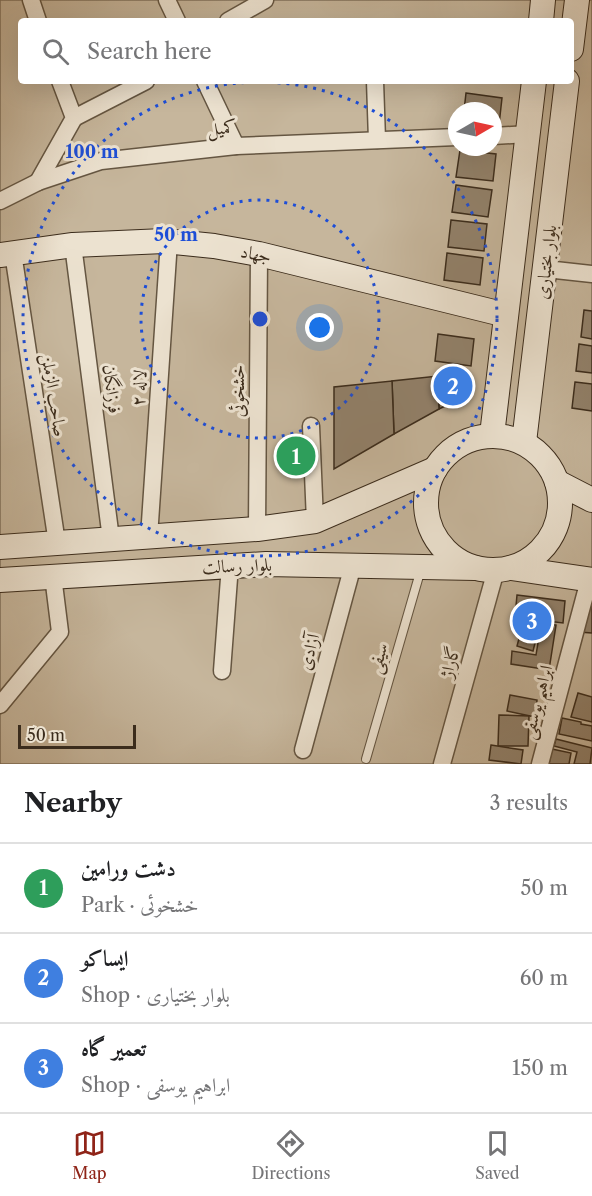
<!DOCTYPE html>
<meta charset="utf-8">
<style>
:root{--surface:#fff;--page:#f6f6f6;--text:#202124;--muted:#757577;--line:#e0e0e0;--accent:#8f2418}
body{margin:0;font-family:"Libre Caslon Text",Amiri,serif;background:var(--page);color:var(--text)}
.compass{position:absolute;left:448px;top:102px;width:54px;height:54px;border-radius:50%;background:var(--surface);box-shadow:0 6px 24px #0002;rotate:81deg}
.scale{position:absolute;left:18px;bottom:15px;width:118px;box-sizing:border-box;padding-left:6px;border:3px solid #3b2c1c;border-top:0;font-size:16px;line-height:21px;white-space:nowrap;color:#3b2c1c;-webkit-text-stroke:4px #ece2d0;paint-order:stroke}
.you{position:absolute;left:320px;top:328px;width:21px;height:21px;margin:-15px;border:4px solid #fff;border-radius:50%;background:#1a73e8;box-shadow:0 0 0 9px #1a73e833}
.badge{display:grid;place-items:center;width:39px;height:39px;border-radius:50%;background:var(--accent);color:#fff;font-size:20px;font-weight:700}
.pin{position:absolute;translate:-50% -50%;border:3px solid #fff;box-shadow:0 2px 6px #0006}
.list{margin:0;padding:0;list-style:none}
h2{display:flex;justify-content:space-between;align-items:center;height:78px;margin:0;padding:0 24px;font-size:26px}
h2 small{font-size:20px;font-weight:400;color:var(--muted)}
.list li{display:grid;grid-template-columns:39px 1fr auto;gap:18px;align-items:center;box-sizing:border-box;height:90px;padding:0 24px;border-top:2px solid var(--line)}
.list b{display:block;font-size:22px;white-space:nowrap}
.list p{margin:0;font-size:20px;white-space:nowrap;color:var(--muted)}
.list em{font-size:20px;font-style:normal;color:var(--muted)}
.icon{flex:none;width:33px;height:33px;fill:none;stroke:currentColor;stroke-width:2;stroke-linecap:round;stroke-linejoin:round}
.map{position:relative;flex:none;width:592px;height:764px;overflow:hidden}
.search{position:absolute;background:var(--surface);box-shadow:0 6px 24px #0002;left:18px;right:18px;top:18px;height:66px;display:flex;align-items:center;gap:15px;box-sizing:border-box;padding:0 21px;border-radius:6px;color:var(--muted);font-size:22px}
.sheet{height:348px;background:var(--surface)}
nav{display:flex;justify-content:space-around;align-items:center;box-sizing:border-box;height:84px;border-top:2px solid var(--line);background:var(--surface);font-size:16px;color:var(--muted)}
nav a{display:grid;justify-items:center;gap:3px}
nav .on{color:var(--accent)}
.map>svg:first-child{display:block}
</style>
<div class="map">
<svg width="592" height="764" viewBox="0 0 592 764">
<rect width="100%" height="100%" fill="#e2d2b6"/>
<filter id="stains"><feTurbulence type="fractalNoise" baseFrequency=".00333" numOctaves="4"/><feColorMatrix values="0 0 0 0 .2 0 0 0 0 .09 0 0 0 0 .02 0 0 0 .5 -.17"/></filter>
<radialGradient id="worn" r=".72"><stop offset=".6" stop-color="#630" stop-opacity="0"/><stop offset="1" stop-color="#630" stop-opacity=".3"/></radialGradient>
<path fill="#c6b69c" stroke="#80715c" stroke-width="1.5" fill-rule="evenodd" d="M 0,0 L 592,0 L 592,764 L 0,764 ZM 21,21 L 571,21 L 571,81 L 21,81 ZM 457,111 L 493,111 L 493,147 L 457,147 Z"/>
<g fill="#92826c" stroke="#3b2c1c" stroke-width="1.5">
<polygon points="466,93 502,98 499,125 493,124 493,111 464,111"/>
<polygon points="460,150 496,154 493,181 456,177"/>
<polygon points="456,185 492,190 488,217 452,212"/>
<polygon points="451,220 487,224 484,251 448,247"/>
<polygon points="447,253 483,258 480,285 444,280"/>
<polygon points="584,310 592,311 592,339 581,337"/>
<polygon points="438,334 474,339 471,366 435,361"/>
<polygon points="579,344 592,346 592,373 576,371"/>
<polygon points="468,374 466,396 439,409 438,376"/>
<polygon points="438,376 439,409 394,434 392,381"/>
<polygon points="392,381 394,434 334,469 334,387"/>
<polygon points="575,382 592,384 592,411 572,408"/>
<polygon points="517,595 565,601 563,623 515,617"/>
<polygon points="581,605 592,606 592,633 579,632"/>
<polygon points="523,619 556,625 549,670 511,664 512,651 536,655 539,637 521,635"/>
<polygon points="520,635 536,639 533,651 517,646"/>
<polygon points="578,693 592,697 592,722 571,717"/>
<polygon points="510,695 537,700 535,717 507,711"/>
<polygon points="499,715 529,716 528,746 498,746"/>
<polygon points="562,718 581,722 581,724 592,726 592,741 559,734"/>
<polygon points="556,739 592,748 590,764 574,764 577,752 554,746"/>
<polygon points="491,745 523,750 521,764 489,760"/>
<polygon points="552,749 571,753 569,764 549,764"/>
</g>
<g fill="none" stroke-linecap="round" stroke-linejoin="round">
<g stroke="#655642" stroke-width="10">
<polyline id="lane" points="366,759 421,569"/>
</g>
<g stroke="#655642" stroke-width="19">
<g id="street">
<polyline points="31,0 38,21"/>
<polyline points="167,0 177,21"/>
<polyline points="228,21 265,0"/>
<polyline points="205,81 236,146"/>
<polyline points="375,81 377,140"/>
<polyline points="74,118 146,81"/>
<polyline points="493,136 528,134"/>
<polyline points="38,182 74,118 60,81"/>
<polyline points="0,201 38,182 101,161 236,146 457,137"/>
<polyline points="73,245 111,539"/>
<polyline points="13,253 57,543"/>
<polyline points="546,269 592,274"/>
<polyline points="311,426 315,521"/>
<polyline points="257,529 259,254"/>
<polyline points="149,537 169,241"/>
<polyline points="222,671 230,565"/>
<polyline points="0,705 60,632 53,576"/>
<polyline points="303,750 353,565"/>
<polyline points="442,764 496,570"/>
<polyline points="540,764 589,580"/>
</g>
</g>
<g stroke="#3b2c1c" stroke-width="26">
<g id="secondary">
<polyline points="541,21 543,0"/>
<polyline points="571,49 577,0"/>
<polyline points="0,255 73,245 164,241 214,246 259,254 506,315"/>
<polyline points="492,435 534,81"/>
<circle cx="493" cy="503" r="67"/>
<polyline points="524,442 567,81"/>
<polyline points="557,482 592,500"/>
<polyline points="0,547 257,529 315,521 435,469"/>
<polyline points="511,568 592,580"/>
<polyline points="0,580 266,564 475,568"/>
</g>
</g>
<use href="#lane" stroke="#ece2d0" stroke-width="8"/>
<use href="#street" stroke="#ece2d0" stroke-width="16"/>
<use href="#secondary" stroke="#ece2d0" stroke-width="24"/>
</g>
<g fill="none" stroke="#1d4ed8" stroke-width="3" stroke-dasharray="3 6">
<circle cx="260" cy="319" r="119"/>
<circle cx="260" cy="319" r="237"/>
</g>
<g text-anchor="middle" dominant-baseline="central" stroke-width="6" stroke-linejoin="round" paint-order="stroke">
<g font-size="18" fill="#3b2c1c" stroke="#ece2d0">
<text transform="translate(222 128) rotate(-5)">کمیل</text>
<text transform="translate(256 254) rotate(11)">جهاد</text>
<text transform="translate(546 262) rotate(-83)">بلوار بختیاری</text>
<text transform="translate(139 388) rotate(-86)">لاله ۲</text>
<text transform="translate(112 389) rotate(83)">فرزانگان</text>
<text transform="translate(238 391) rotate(-90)">خشخوئی</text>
<text transform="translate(54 395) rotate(81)">صاحب الزملن</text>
<text transform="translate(237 566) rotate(-2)">بلوار رسالت</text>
<text transform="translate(309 652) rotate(-75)">آزادی</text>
<text transform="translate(378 658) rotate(-74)">سیفی</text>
<text transform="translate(450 662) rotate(-75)">گاراژ</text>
<text transform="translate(537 702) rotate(-75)">ابراهیم یوسفی</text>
</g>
</g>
<circle cx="260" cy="319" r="9" fill="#1d4ed8" stroke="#ece2d0" stroke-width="3"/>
<g font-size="18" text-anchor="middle" font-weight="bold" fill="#1d4ed8" stroke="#ece2d0" stroke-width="6" stroke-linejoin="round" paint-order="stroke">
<text x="92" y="158">100 m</text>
<text x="176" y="241">50 m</text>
</g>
<rect width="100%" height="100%" filter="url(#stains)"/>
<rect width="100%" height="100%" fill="url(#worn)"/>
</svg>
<svg class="compass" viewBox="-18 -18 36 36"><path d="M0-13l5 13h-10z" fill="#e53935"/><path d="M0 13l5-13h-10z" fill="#757577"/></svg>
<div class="scale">50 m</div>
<div class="you"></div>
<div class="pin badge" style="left:296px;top:456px;background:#2e9e5b">1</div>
<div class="pin badge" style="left:453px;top:386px;background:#3f7fe0">2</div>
<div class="pin badge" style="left:532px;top:621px;background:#3f7fe0">3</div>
<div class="search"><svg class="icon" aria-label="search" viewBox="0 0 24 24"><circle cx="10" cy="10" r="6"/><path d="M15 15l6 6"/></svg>Search here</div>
</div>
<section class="sheet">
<h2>Nearby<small>3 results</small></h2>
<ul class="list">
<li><span class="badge" style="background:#2e9e5b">1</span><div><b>دشت ورامین</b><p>Park · خشخوئی</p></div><em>50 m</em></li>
<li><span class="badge" style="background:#3f7fe0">2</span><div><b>ایساکو</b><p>Shop · بلوار بختیاری</p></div><em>60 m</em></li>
<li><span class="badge" style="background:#3f7fe0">3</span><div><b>تعمیر گاه</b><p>Shop · ابراهیم یوسفی</p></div><em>150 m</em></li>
</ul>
</section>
<nav>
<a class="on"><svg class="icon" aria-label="map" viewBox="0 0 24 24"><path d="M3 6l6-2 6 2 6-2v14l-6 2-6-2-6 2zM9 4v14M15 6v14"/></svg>Map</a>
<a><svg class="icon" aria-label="directions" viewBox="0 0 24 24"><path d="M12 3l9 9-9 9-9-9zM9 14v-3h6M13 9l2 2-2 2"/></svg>Directions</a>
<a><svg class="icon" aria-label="saved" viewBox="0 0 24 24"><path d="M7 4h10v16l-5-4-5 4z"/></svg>Saved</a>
</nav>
